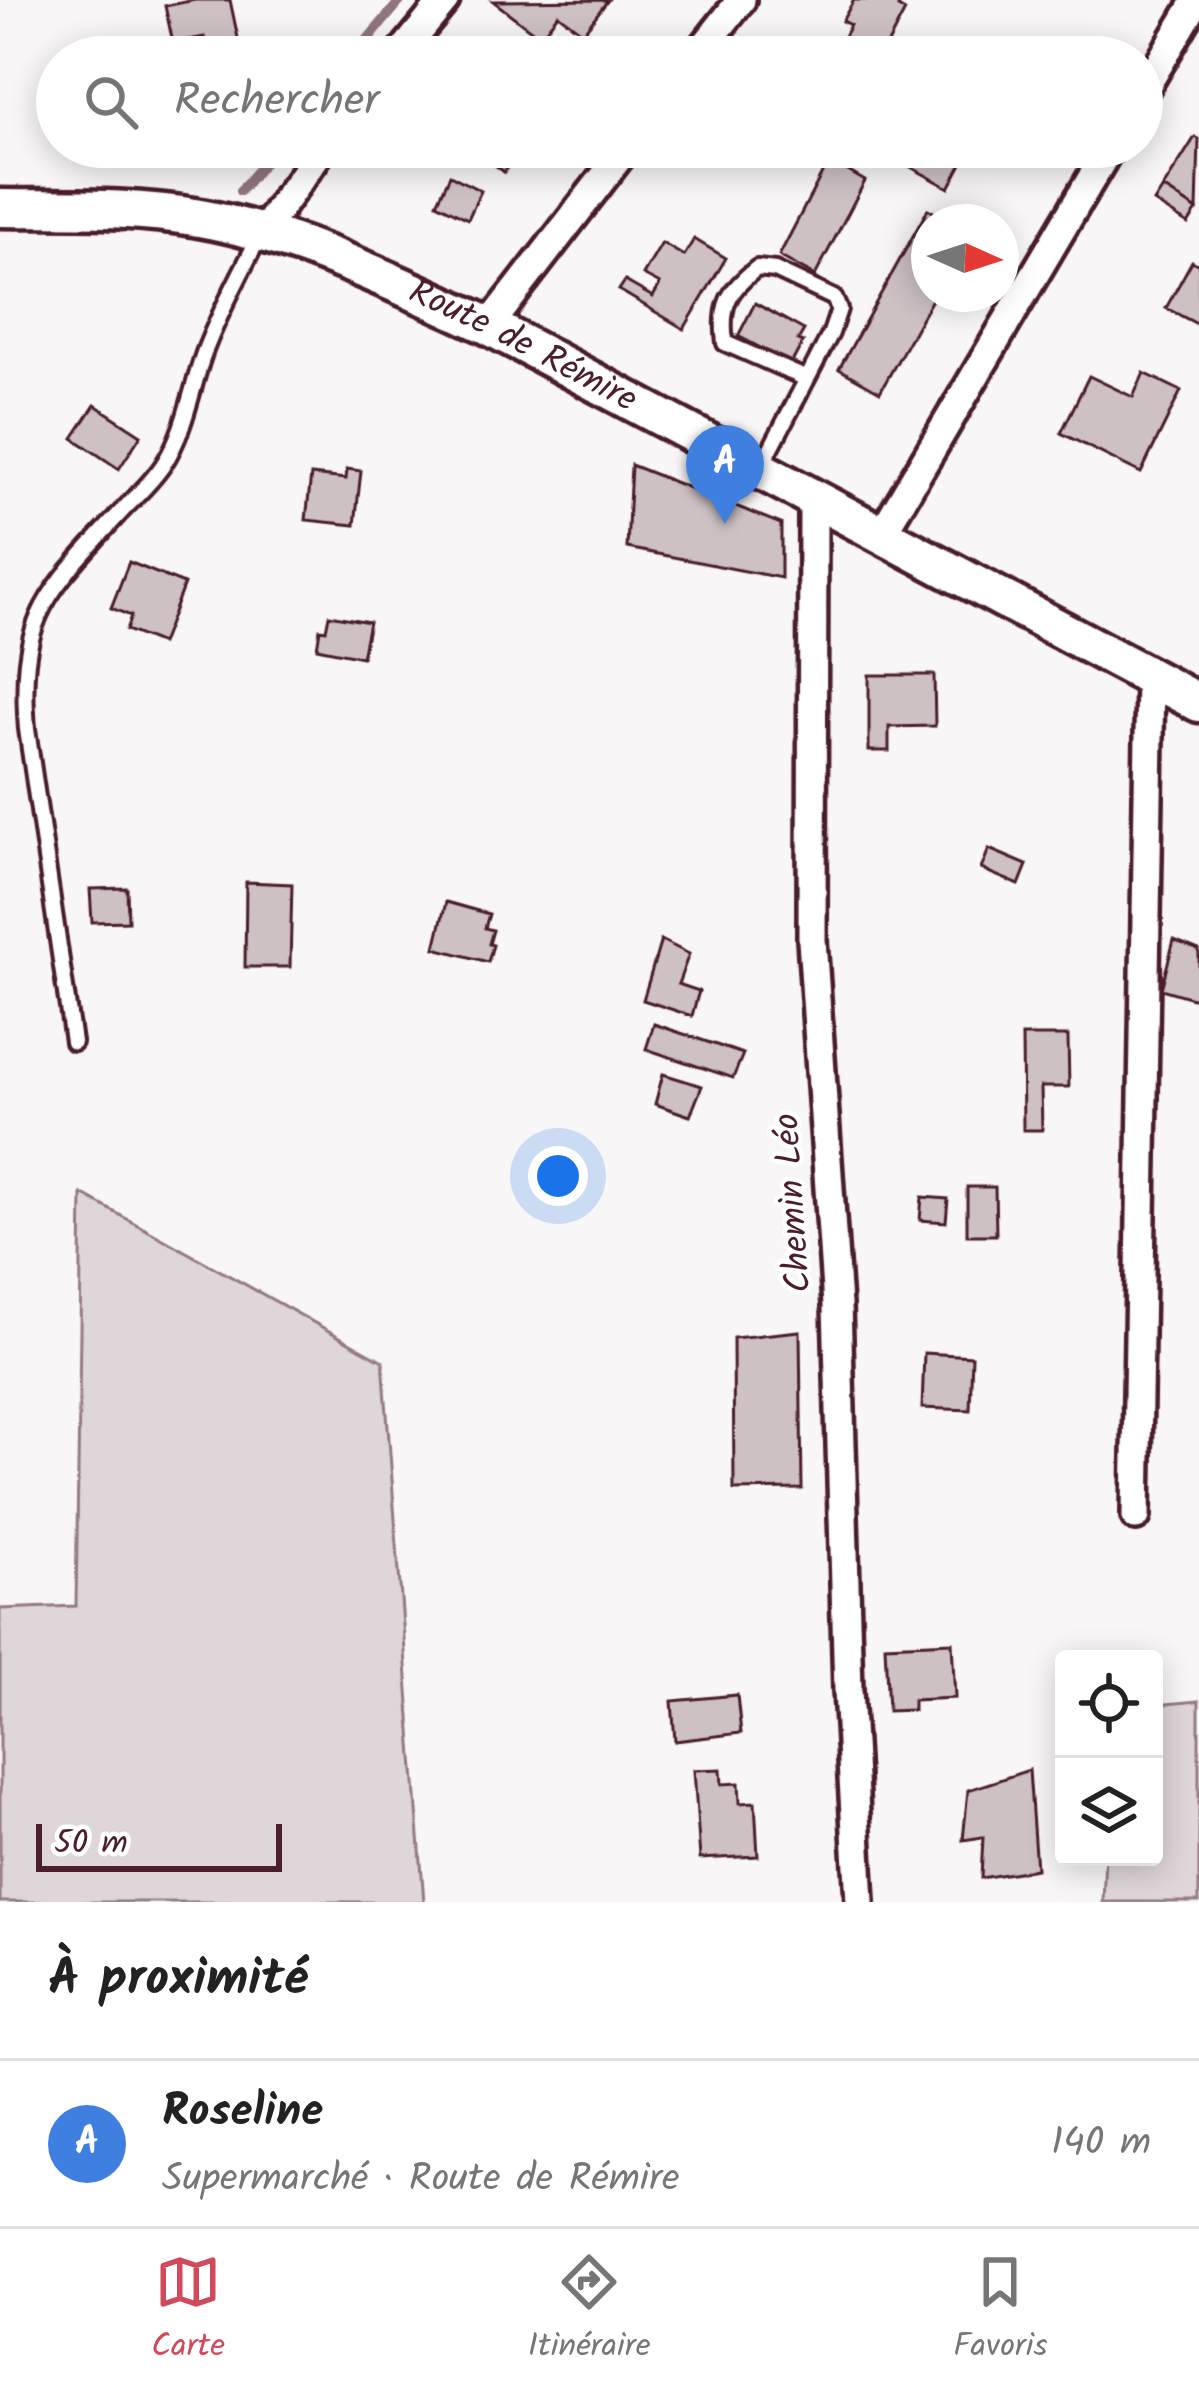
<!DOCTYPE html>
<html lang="fr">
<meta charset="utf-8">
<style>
:root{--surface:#fff;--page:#f2f2f2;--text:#222;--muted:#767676;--line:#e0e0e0;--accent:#d1495b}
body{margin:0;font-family:Kalam,sans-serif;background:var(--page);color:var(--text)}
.controls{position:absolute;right:36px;bottom:36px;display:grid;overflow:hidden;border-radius:12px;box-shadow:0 6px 30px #0003}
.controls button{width:108px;height:108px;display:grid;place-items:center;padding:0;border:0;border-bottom:3px solid var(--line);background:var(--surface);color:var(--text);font:60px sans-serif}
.compass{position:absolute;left:911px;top:204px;width:108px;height:108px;border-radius:50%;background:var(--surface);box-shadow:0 6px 30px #0003;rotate:93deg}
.scale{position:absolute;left:36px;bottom:30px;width:246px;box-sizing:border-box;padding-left:12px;border:6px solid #4a1f2b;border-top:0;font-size:33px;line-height:42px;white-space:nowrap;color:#4a1f2b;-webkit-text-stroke:9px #fff;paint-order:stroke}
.you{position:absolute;left:558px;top:1176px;width:42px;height:42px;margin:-30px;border:9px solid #fff;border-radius:50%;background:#1a73e8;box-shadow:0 0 0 18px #1a73e833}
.badge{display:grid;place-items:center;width:78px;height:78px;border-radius:50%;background:var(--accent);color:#fff;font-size:39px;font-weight:700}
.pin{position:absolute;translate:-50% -99px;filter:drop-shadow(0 3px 6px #0008)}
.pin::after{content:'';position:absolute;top:63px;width:42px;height:36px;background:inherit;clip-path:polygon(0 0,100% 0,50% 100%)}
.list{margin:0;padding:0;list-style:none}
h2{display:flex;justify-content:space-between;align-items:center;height:156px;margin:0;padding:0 48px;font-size:51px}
h2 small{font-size:39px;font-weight:400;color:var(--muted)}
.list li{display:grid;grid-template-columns:78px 1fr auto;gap:36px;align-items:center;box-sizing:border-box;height:168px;padding:0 48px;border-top:3px solid var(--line)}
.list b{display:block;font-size:45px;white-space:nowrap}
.list p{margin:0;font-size:39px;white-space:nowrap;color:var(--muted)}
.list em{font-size:39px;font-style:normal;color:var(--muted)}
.icon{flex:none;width:66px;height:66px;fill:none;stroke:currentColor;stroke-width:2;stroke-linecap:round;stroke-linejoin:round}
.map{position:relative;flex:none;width:1199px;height:1902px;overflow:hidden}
.search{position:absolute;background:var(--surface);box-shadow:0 6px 30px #0003;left:36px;right:36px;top:36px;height:132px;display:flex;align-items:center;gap:30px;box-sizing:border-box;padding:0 42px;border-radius:66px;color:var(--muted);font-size:45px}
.sheet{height:324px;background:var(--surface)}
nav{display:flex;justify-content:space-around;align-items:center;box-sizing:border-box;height:168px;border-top:3px solid var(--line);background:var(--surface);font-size:33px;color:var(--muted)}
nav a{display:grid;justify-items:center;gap:6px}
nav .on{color:var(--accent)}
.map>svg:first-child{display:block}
</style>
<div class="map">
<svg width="1199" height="1902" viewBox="0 0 1199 1902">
<rect width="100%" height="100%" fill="#f8f6f7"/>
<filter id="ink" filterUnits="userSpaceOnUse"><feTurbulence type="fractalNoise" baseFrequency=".00833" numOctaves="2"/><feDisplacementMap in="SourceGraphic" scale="24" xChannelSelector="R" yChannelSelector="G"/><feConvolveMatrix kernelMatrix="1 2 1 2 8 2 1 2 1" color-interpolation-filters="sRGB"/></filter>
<g filter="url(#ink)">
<g fill="#ded6d9" stroke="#947a82" stroke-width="3">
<polygon points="82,1194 383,1361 424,1902 0,1902 0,1609 76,1606"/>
<polygon points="1199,1701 1199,1902 1103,1902 1105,1857 1154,1857 1154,1705"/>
</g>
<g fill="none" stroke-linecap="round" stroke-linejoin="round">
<g stroke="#8f747b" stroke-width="10">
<polyline points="353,57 401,0"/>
<polyline points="240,191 277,147"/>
</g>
</g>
<g fill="#cdc1c4" stroke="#4a1f2b" stroke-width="3">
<polygon points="195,0 230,0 242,57 208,57 204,37 173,43 165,6"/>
<polygon points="608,0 583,33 558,14 540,37 493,1"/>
<polygon points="854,0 902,0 898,7 905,11 881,57 833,57 850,25 842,21"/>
<polygon points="1195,137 1199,139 1197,210 1163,188"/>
<polygon points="472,147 522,147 504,172"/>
<polygon points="874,147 971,147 949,188"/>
<polygon points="829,160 865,181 815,276 779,256"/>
<polygon points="450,175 481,191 468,219 437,203"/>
<polygon points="1163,188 1197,210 1188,224 1154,202"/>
<polygon points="928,209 951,222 929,222 929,294 935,294 880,392 839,369"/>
<polygon points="694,239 726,258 684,329 619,290 625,281 653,297 660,284 643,275 662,243 684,256"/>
<polygon points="1192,261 1199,265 1199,325 1166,308"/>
<polygon points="755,303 804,330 798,340 803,342 791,364 738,336"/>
<polygon points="1144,373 1181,391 1141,473 1061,433 1089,376 1133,397"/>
<polygon points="95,405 141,435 119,469 73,438"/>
<polygon points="631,465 781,524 781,578 627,548"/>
<polygon points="347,469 361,471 355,525 306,520 311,475 346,479"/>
<polygon points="129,562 184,584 161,644 126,630 131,616 111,608"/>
<polygon points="329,615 369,622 362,657 317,648 320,629 326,630"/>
<polygon points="869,675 934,675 935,726 889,727 889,751 869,751"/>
<polygon points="989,849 1027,865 1019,885 981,869"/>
<polygon points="246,882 292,884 290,967 245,967"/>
<polygon points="127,888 128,921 92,922 90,889"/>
<polygon points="446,902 489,914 485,928 493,930 489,944 493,945 488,962 435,948"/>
<polygon points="661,940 689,954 678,984 699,991 692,1016 643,1000"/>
<polygon points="1174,940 1199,950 1199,1000 1161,989"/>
<polygon points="654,1024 743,1054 733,1078 646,1049"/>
<polygon points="1022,1036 1068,1036 1069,1087 1041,1087 1042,1130 1023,1130"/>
<polygon points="663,1074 702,1086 690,1116 655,1104"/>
<polygon points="967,1187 995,1187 996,1235 967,1235"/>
<polygon points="922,1197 948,1199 946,1222 920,1220"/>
<polygon points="800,1331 802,1489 734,1490 733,1338"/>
<polygon points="924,1353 972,1356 970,1410 922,1408"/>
<polygon points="952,1642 955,1698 913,1700 913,1710 888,1711 885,1645"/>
<polygon points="737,1695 741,1733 675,1741 672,1701"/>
<polygon points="721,1769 722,1784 739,1783 740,1803 755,1802 758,1856 700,1859 694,1770"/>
<polygon points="1029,1770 1036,1869 981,1878 983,1837 963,1840 968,1790"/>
</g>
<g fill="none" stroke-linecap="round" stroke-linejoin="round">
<g stroke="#4a1f2b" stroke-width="22">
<g id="lane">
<path d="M 761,467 L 831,333 L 839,309 L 834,298 L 775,270 L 757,268 C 728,291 720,305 725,343 L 807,379"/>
<path d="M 73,1042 L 27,729 C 18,613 47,594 120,513 C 134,498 152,482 163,465 C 185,432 191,390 204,353 C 219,313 240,275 259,237"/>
</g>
</g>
<g stroke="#4a1f2b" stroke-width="36">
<g id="street">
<polyline points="398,57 445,0"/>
<polyline points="696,57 741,0"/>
<polyline points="1142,93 1197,0"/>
<polyline points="261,234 323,147"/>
<polyline points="489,326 627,147"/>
<polyline points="813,499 812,940 837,1305 848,1690 860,1902"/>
<polyline points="881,535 1110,147"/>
<polyline points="1136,1516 1150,677"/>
</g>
</g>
<g stroke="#4a1f2b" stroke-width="45">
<g id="secondary">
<path id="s1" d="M 0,208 C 65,209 130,206 194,217 C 297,234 395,283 489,326 L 1199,703"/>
</g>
</g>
<use href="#lane" stroke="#fff" stroke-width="14"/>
<use href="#street" stroke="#fff" stroke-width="27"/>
<use href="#secondary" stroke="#fff" stroke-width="36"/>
</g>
</g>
<g text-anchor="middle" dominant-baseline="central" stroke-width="9" stroke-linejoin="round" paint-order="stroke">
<g font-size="36" fill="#4a1f2b" stroke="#fff">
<text stroke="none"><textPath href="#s1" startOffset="549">Route de Rémire</textPath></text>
<text transform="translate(794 1203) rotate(-94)">Chemin Léo</text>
</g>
</g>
</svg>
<div class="controls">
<button><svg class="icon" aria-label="locate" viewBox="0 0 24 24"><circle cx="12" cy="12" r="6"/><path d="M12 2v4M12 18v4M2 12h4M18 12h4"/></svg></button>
<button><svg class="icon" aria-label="layers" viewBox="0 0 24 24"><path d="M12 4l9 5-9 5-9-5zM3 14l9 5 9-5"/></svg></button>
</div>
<svg class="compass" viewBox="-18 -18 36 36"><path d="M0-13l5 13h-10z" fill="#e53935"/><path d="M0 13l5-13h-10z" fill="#767676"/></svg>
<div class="scale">50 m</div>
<div class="you"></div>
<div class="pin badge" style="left:725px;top:524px;background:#3f7fe0">A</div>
<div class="search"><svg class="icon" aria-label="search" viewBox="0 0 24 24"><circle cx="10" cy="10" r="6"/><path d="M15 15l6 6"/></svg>Rechercher</div>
</div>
<section class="sheet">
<h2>À proximité<small></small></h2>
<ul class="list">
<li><span class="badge" style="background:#3f7fe0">A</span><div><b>Roseline</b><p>Supermarché · Route de Rémire</p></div><em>140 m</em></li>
</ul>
</section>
<nav>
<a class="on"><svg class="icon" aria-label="map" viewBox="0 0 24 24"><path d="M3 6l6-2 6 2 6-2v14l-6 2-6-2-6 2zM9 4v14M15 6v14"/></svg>Carte</a>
<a><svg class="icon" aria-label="directions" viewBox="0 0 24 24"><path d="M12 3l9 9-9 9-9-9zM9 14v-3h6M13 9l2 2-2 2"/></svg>Itinéraire</a>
<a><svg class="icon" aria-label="saved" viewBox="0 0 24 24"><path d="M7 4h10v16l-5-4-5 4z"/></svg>Favoris</a>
</nav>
